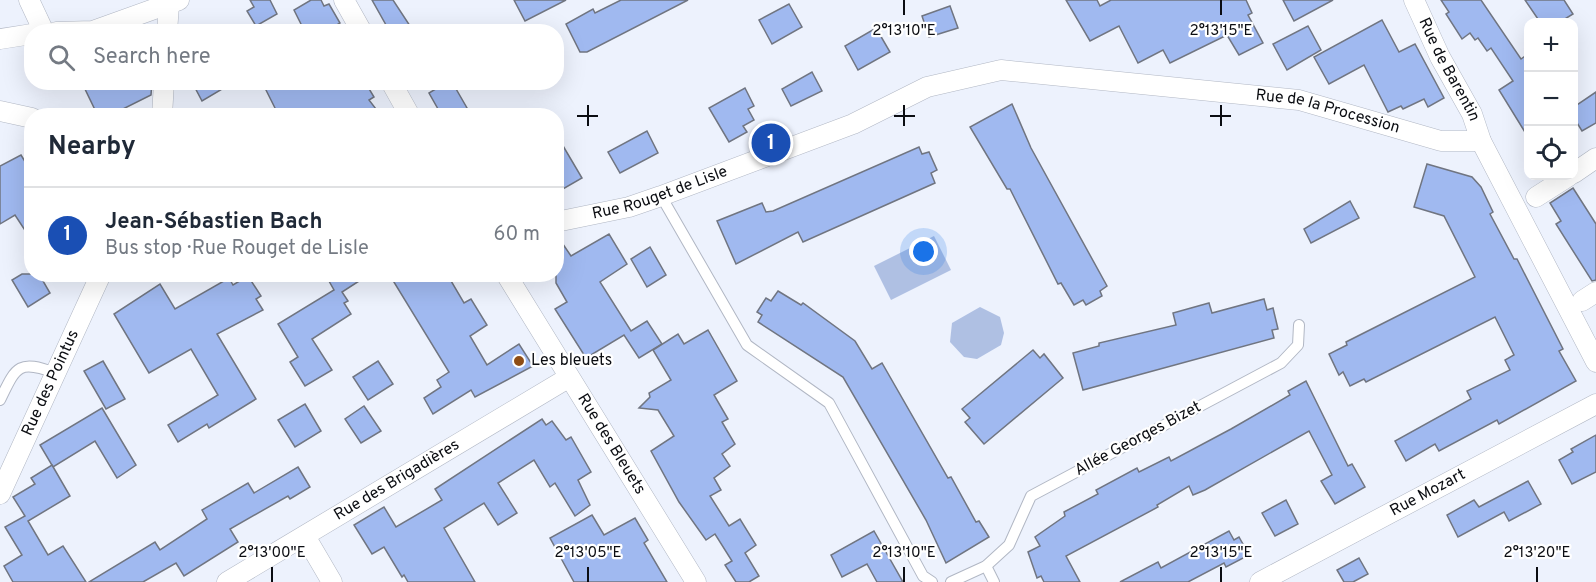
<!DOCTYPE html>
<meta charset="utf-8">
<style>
:root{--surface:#fff;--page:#f6f6f7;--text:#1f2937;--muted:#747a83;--line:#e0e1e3;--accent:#db2777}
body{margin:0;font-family:Overpass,sans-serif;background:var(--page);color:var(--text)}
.controls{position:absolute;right:18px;top:18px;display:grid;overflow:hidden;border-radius:12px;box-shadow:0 6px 24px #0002}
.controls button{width:54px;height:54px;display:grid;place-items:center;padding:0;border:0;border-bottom:2px solid var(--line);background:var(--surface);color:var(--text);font:30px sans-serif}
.you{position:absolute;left:924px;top:252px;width:21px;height:21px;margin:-15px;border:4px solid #fff;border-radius:50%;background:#1a73e8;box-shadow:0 0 0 9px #1a73e833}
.badge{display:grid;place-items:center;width:39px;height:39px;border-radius:50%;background:var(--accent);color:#fff;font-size:20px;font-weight:700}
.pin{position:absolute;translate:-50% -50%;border:3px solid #fff;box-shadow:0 2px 6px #0006}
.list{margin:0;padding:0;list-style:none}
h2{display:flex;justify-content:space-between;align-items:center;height:78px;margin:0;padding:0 24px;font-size:26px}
h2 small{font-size:20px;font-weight:400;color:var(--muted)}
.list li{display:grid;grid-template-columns:39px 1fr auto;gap:18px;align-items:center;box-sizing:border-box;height:96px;padding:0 24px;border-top:2px solid var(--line)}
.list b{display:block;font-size:22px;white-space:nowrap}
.list p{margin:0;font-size:20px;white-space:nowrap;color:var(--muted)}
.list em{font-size:20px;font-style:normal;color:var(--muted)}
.icon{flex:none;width:33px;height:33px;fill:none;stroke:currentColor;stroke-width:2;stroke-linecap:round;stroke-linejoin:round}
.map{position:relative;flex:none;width:1596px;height:582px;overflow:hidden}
.search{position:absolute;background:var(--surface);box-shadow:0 6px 24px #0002;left:24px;top:24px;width:540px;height:66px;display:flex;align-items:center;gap:15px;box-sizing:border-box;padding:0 21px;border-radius:24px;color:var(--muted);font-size:22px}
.panel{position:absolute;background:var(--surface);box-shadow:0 6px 24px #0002;left:24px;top:108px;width:540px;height:174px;border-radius:24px}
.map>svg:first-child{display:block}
</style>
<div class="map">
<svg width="1596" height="582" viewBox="0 0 1596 582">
<rect width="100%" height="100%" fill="#edf2fd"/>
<g fill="#afc0e3">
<polygon points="934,236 951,270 891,300 874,266"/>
<polygon points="980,307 1000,317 1004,333 1001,345 977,359 964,357 950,342 952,323"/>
</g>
<g fill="#a0b9f0" stroke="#707581" stroke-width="1.5">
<polygon points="250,0 270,0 277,14 256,26 247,11 254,7"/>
<polygon points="311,0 321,0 324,6 329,4 340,23 326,32 305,32 294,10"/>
<polygon points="372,0 393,0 414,32 390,32"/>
<polygon points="514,0 566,0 525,21"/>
<polygon points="621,0 688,0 587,52 580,52 566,24 593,9 595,13"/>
<polygon points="1066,0 1097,0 1100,6 1111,0 1246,0 1252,13 1248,15 1263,43 1239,55 1227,35 1170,63 1163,50 1138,63 1119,26 1090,41"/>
<polygon points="1283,0 1333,0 1294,21"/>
<polygon points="1441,0 1481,0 1521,59 1528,54 1528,137 1499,90 1513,81 1491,48 1487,51 1478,38 1475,40 1470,33 1462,39 1446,14 1449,12"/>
<polygon points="1525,0 1564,0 1573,14 1560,22 1540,22"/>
<polygon points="789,4 802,27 772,44 759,20"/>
<polygon points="950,6 958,28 929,37 922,16"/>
<polygon points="1382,20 1399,52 1415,44 1444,98 1428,107 1424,99 1403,109 1401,106 1388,112 1364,65 1329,84 1314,57"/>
<polygon points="1308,26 1321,50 1287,70 1273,44"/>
<polygon points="876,28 890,52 858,70 845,46"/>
<polygon points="812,72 822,91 791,106 782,89"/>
<polygon points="94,82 152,82 151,95 109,116 98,116 84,87"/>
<polygon points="192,82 234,82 202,101"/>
<polygon points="262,82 365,82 374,97 369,100 376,109 354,116 279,116"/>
<polygon points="447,82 452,82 467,108 454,116 442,116 429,93"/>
<polygon points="745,88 754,106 748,109 754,120 743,126 747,132 729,142 709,108"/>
<polygon points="1596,92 1596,123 1582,131 1574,118 1574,107"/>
<polygon points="1012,104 1031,148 1107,286 1100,291 1102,296 1086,305 1083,300 1074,305 1061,283 1058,284 1010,189 1007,189 970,127"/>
<polygon points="647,131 658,153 620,173 608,152"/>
<polygon points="556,134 582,178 556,193"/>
<polygon points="919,147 922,154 929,152 937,170 931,173 935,183 803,242 798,232 736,264 717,221 762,203 766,212 773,211"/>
<polygon points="21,155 32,173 32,241 15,215 0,224 0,166"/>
<polygon points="1427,164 1472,177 1481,187 1493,212 1490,214 1514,259 1517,259 1563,349 1559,351 1576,381 1499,424 1497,420 1439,451 1435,444 1406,461 1395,441 1471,399 1467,391 1510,370 1505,360 1514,355 1495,317 1366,382 1364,379 1350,386 1343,372 1339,375 1329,354 1347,345 1346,342 1475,277 1444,216 1414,207"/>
<polygon points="1573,188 1596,224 1596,280 1592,281 1556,224 1561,221 1550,203"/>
<polygon points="1350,201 1359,218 1311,243 1304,229"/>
<polygon points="556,234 571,256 609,234 627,264 600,282 631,331 647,321 662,344 639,358 624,335 586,358 555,309 567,302 556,283"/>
<polygon points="650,247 666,275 647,287 631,259"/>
<polygon points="22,274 39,274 50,293 28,307 12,280"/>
<polygon points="325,274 370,274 342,292 348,301 344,303 351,314 312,339 332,370 305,386 290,362 298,357 278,324 334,290"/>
<polygon points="389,274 447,274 464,303 471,299 487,325 470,336 487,365 519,344 533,366 475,397 471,390 433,414 424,398 441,387 437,380 449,372"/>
<polygon points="248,276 261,296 256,299 263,310 217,334 256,399 209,428 207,424 178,442 168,425 218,395 191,349 149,373 114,314 160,284 175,309 229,278 233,285"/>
<polygon points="778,291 801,305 803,303 855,341 872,369 882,363 948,478 951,477 976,522 979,521 989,537 946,563 926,520 843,377 758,322 762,315 757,312 766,298 771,301"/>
<polygon points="1264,299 1267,310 1273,308 1278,329 1272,330 1274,338 1083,390 1073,353 1099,346 1099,343 1176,325 1173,313 1209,303 1212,313"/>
<polygon points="708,330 737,381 714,395 728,419 722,422 735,444 722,454 730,466 714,478 721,490 710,496 729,526 740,519 756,545 745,553 759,576 749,582 736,582 725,565 732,561 715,534 706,540 679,502 651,451 674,436 658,410 639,408 650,397 649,393 671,380 653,350 678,334 684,344"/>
<polygon points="1033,350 1040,358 1044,354 1063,378 984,444 965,422 970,418 962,409"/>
<polygon points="103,361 125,399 106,409 84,371"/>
<polygon points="378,361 393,384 368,400 353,377"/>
<polygon points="1306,381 1348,466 1352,464 1365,487 1335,504 1321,481 1332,475 1309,431 1205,490 1193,495 1189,486 1157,505 1158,507 1066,556 1080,582 1044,582 1041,576 1037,578 1028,552 1040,546 1035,537 1065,516 1064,512 1098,494 1096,490 1137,468 1139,472 1169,457 1171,461 1231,429 1290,395 1288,391"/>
<polygon points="305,404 321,431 295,447 278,420"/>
<polygon points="364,406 381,431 361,443 345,419"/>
<polygon points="102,408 136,465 117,478 95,441 53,467 40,445"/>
<polygon points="542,419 546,425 552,421 566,440 571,437 591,472 578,480 590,505 575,516 555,483 550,487 534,460 498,483 517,513 498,525 484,503 444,528 475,582 408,582 404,575 402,577 384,547 372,554 354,525 384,507 396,527 442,500 435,489"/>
<polygon points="1596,435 1596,472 1572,484 1559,460 1573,452 1571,449"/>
<polygon points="52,465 70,496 28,521 48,555 63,546 86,582 13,582 4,566 22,555 5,527 25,516 13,497 35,484 31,478"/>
<polygon points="298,467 310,487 290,499 288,496 230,529 238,542 184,576 176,563 143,582 89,582 155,542 160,550 207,519 202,510 248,483 254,493"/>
<polygon points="1528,481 1541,504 1509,521 1504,512 1458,537 1447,515 1474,500 1479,507"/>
<polygon points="1286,500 1298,524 1275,536 1262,513"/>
<polygon points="592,515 604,535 635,518 648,540 644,543 667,582 574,582 550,538"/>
<polygon points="874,531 903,582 877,582 867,564 842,577 831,555"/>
<polygon points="1229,531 1234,540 1239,537 1249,555 1226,567 1224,563 1188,582 1120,582 1158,562 1161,568"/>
<polygon points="1359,558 1368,574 1353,582 1344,582 1337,570"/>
</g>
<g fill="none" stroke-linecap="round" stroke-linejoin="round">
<g stroke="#b1b7c4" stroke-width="12">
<g id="lane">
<polyline points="661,196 747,345 829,403 923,576 932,582"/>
<path d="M 0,400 C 16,367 18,359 55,373"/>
<polyline points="986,566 994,582"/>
<polyline points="951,582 986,566 1009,545 1031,496 1281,363 1298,345 1299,325"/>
</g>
</g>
<g stroke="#b1b7c4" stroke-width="21">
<g id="street">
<polyline points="29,0 44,32"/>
<polyline points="344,0 362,32"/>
<path id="s1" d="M 1414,0 L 1440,57 L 1472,114 L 1481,141 L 1596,362"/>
<polyline points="56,32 93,31 179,0"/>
<polyline points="167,32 169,5"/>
<polyline points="0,39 32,34"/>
<polyline points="391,82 410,116"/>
<polyline points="0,111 32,118"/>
<polyline points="162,116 164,82"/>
<polyline points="1574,173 1596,158"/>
<polyline points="1536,197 1569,176"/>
<path id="s2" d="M 556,222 L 629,207 L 661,196 L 853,124 L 927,87 L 1001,70 L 1299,100 L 1441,141 L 1481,141"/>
<path id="s3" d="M 506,274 L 696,582"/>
<polyline points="1582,301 1596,292"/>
<path id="s4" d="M 0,494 L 101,274"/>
<polyline points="305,536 332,582"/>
<path id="s5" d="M 227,582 L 568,378"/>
<path id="s6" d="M 1260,582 L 1596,404"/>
</g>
</g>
<use href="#lane" stroke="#fff" stroke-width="10"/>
<use href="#street" stroke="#fff" stroke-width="20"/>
</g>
<path fill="none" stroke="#0b0d12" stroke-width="2" d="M 904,0 L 904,15M 1221,0 L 1221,15M 588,105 L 588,126M 904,105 L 904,126M 1221,105 L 1221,126M 577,116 L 598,116M 894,116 L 915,116M 1210,116 L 1231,116M 272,567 L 272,582M 588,567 L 588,582M 904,567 L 904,582M 1221,567 L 1221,582M 1537,567 L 1537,582"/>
<circle fill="#8e4d17" stroke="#fff" stroke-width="2" cx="519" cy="361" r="6"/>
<g text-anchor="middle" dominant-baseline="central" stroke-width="4.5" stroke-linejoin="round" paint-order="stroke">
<g font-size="16" fill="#0b0d12" stroke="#fff">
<text stroke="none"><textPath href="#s1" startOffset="78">Rue de Barentin</textPath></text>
<text stroke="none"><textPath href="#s2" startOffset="802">Rue de la Procession</textPath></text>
<text stroke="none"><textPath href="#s2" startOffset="108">Rue Rouget de Lisle</textPath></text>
<text stroke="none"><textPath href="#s4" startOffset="122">Rue des Pointus</textPath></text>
<text transform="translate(1138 439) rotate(-28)">Allée Georges Bizet</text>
<text stroke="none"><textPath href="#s3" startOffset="200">Rue des Bleuets</textPath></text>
<text stroke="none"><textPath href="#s5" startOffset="198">Rue des Brigadières</textPath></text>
<text stroke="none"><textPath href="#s6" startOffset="190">Rue Mozart</textPath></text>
</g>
<g font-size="16" fill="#0b0d12" stroke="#fff" text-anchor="start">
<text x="531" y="361">Les bleuets</text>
</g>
</g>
<g font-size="15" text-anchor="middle" fill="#0b0d12" stroke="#fff" stroke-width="4.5" stroke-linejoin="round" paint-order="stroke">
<text x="904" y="35">2°13'10"E</text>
<text x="1221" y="35">2°13'15"E</text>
<text x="272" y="557">2°13'00"E</text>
<text x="588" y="557">2°13'05"E</text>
<text x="904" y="557">2°13'10"E</text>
<text x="1221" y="557">2°13'15"E</text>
<text x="1537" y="557">2°13'20"E</text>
</g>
</svg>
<div class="controls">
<button>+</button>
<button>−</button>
<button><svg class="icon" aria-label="locate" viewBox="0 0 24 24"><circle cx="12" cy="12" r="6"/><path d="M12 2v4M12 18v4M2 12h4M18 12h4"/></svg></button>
</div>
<div class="you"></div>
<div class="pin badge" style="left:771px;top:143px;background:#1a4fb4">1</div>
<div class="search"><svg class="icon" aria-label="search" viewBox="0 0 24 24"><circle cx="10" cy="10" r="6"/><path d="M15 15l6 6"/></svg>Search here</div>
<section class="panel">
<h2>Nearby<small></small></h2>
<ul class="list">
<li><span class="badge" style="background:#1a4fb4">1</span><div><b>Jean-Sébastien Bach</b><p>Bus stop · Rue Rouget de Lisle</p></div><em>60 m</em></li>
</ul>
</section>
</div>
